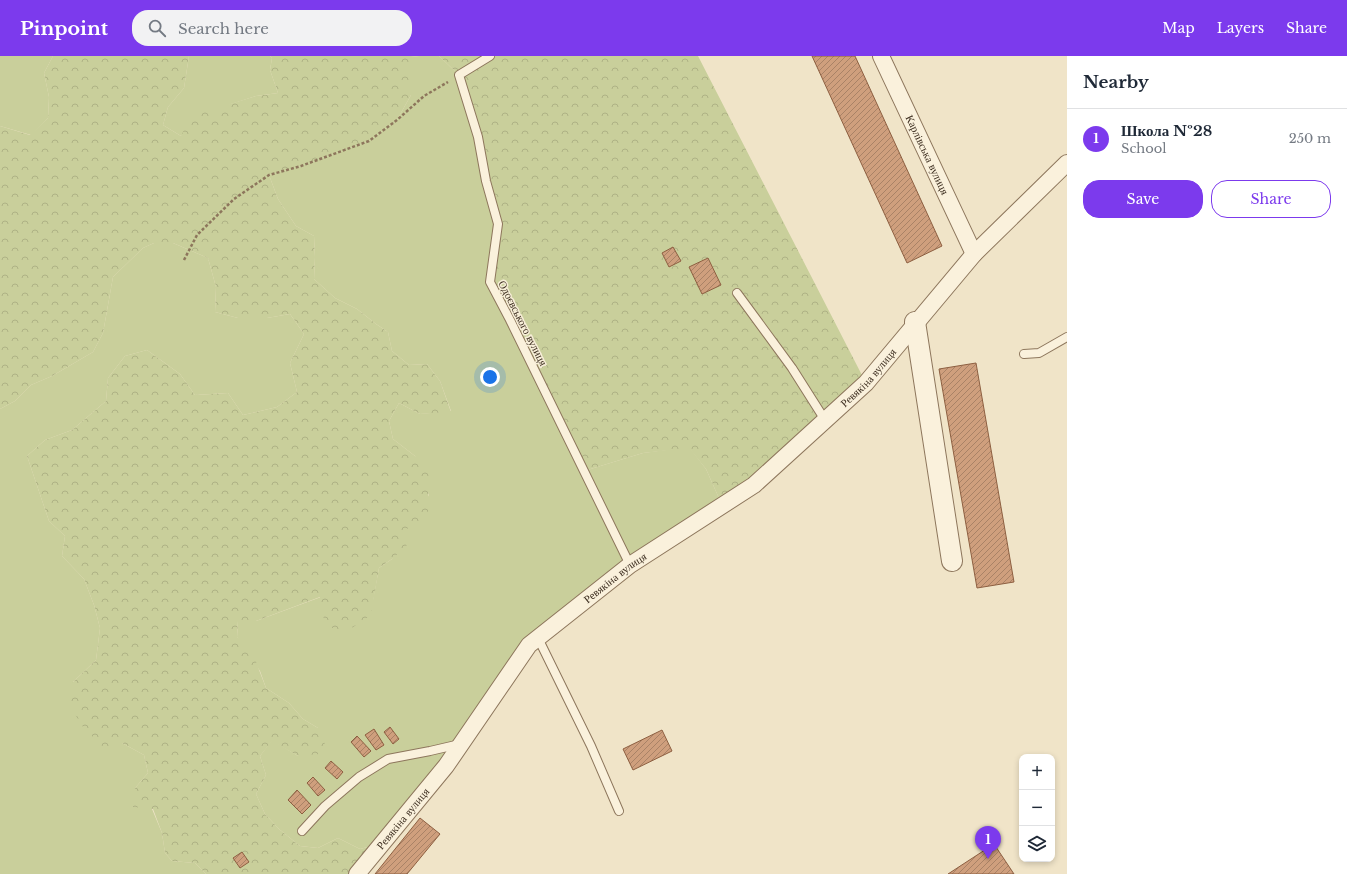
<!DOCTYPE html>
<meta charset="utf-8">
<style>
:root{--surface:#fff;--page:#f2f2f3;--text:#1f2937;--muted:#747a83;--line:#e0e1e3;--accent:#7c3aed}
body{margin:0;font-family:"Libre Baskerville",serif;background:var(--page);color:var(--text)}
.controls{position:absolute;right:12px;bottom:12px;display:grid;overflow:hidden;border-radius:8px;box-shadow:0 2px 6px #0003}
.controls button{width:36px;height:36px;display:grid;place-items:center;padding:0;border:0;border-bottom:1px solid var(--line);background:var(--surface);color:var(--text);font:20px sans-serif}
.you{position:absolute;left:490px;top:321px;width:14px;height:14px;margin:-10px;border:3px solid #fff;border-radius:50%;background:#1a73e8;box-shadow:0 0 0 6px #1a73e833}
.badge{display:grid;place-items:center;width:26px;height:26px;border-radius:50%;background:var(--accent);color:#fff;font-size:13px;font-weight:700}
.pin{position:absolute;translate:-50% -33px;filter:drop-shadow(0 1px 2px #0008)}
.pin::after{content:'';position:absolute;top:21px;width:14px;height:12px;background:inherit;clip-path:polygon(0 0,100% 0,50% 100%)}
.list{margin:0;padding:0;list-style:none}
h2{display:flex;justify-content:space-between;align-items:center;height:52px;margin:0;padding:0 16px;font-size:17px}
h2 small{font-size:13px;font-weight:400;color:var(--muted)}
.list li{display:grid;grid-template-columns:26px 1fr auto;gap:12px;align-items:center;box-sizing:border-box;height:60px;padding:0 16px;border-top:1px solid var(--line)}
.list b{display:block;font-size:15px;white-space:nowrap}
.list p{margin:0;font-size:13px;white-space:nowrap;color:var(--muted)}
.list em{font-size:13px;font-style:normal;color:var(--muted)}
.actions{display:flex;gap:8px;padding:12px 16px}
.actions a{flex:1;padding:9px 0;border:1px solid var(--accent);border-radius:16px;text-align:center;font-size:14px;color:var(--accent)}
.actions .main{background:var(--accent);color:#fff}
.icon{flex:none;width:22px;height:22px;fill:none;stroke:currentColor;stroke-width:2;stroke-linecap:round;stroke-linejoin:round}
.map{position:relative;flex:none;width:1067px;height:818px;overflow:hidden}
header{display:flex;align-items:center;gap:24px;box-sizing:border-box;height:56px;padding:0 20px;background:var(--accent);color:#fff}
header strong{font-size:19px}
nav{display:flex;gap:22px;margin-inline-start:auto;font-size:14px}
.search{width:280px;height:36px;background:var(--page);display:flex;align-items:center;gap:10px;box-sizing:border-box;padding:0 14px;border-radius:16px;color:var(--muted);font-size:15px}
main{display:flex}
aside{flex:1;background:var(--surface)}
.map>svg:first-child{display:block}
</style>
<header>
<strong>Pinpoint</strong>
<div class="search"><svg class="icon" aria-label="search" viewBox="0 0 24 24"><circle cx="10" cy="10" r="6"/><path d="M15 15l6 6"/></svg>Search here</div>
<nav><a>Map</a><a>Layers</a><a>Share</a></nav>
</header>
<main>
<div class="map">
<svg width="1067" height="818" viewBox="0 0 1067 818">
<defs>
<pattern id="forest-crowns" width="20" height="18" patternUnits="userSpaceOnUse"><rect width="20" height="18" fill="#c9cf9b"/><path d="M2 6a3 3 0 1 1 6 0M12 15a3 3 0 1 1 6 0" fill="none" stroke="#aeb285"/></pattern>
<pattern id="building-hatch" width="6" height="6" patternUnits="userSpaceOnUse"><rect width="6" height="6" fill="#cf9f7d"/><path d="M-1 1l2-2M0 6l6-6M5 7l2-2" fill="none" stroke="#a98266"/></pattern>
</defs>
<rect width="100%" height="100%" fill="#f0e4c8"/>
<g fill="#c9cf9b">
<polygon points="0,0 53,0 44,17 49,41 48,62 31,79 0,70"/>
<polygon points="189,0 270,0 272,2 270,14 278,37 256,40 231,48 181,80 163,69 168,51 184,32"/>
<polygon points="419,0 439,0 459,19 584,415 643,397 689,391 706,413 722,449 529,589 383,787 360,793 338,782 318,792 300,790 279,773 265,758 256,738 266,719 260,700 272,684 298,700 318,672 303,663 289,647 266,632 260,615 237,581 238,565 256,565 321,541 321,556 373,544 379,512 392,503 407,473 429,439 415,400 393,383 389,365 399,347 420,358 451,355 440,325 427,308 409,309 392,295 388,276 376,268 357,253 335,242 314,223 315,201 314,180 296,170 278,143 269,119 301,110 369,85 397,64 411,39 411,1"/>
<polygon points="154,187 173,187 208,202 216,231 215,256 238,262 267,262 290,258 304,278 290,307 297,336 277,351 243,359 228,337 195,339 180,318 147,294 125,300 108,322 106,345 72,374 45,384 27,400 49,465 65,480 62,500 84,523 94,549 100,572 96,604 73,626 122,687 144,699 148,717 135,732 152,753 162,777 165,797 172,805 195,807 206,818 0,818 0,353 15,345 31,329 52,320 93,296 103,277 113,221 143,192"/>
</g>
<g fill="url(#forest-crowns)">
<polygon points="53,0 189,0 184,32 168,51 163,69 181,80 191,60 256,40 278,37 270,14 272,2 270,0 419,0 411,1 411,39 397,64 369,85 301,110 269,119 278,143 296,170 314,180 315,201 314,223 335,242 357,253 376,268 388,276 392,295 409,309 427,308 440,325 451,356 420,358 399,347 389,365 393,383 415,400 429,416 428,460 407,473 407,489 392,503 379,512 371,558 362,566 346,575 328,571 321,556 320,541 256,565 238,565 237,581 251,593 266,632 289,647 303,663 318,672 325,688 320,698 298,700 272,685 260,700 266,719 256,738 265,758 279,773 300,790 318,792 338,782 360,793 383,787 357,818 206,818 195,807 172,805 165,797 162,777 153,753 133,751 135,732 148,717 144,699 122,687 106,694 83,671 68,647 73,626 96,604 100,572 94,549 84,523 62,500 65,480 49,465 27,400 45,384 72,374 106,345 108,322 125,300 147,294 180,318 195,339 228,337 243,359 277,351 297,336 290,307 304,278 290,258 267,262 238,262 215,256 216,231 208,202 173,187 154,187 143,192 113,221 103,277 93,296 52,320 31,329 15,345 0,353 0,70 30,79 48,62 49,41 44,17"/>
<polygon points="439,0 698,0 866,327 722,449 706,413 689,392 643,397 584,415 490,226 498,168 459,19"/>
</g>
<g fill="url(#building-hatch)" stroke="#8d5f41">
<polygon points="812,0 855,0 942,190 907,207"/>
<polygon points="673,191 681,205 669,211 662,197"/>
<polygon points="708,202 721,229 702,238 689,211"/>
<polygon points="976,307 1014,526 977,532 939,313"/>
<polygon points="390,671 399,683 393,688 384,676"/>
<polygon points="374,673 384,689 376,694 365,679"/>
<polygon points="662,674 672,695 633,714 623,693"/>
<polygon points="357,680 371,695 364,701 351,686"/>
<polygon points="331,705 343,716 337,723 325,712"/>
<polygon points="313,721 325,734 318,740 307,727"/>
<polygon points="297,734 311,749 302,758 288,744"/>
<polygon points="420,762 440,778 407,818 375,818"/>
<polygon points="994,788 1014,818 948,818"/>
<polygon points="242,796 249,806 240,812 233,802"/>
</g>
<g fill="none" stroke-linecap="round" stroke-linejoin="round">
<g stroke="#8d765c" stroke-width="10">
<g id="service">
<polyline points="490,0 459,19 478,81 486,125 498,168 490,226 510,264 630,509"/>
<polyline points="737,237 792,312 825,364"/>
<polyline points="1024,298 1039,297 1067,281"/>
<polyline points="538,582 591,690 619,755"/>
<polyline points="302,775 325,750 359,721 388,703 430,695 460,688"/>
</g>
</g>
<g stroke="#8d765c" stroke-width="18">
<g id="minor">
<path id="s1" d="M 881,0 L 974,198"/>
<path id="s2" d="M 357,818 L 446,710 L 529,589 L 630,509 L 754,429 L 866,327 L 974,198 L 1067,107"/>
</g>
</g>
<g stroke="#8d765c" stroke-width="22">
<polyline id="tertiary" points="915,266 952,505"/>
</g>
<polyline stroke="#8d765c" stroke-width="2.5" stroke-dasharray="3 2" stroke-linecap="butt" points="184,204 197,179 234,143 269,119 301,110 369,85 397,64 424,40 448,26"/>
<use href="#service" stroke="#faf1dc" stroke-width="8"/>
<use href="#minor" stroke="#faf1dc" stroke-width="16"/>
<use href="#tertiary" stroke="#faf1dc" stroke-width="20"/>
</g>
<g text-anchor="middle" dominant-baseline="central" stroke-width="3" stroke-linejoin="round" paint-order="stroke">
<g font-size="11" fill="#3d2e20" stroke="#f7eed8">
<text stroke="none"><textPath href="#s1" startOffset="109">Карлівська вулиця</textPath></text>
<text transform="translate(523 267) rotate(63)">Одоєвського вулиця</text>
<text stroke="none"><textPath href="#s2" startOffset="720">Ревякіна вулиця</textPath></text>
<text stroke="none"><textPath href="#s2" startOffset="396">Ревякіна вулиця</textPath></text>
<text stroke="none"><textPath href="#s2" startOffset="72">Ревякіна вулиця</textPath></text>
</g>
</g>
</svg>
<div class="controls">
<button>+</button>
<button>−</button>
<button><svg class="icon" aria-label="layers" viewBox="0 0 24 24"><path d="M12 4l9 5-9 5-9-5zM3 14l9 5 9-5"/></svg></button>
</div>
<div class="you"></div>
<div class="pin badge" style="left:988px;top:803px">1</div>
</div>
<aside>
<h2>Nearby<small></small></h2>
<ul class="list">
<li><span class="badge">1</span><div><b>Школа №28</b><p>School</p></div><em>250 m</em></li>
</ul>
<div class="actions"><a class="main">Save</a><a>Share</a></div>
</aside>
</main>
